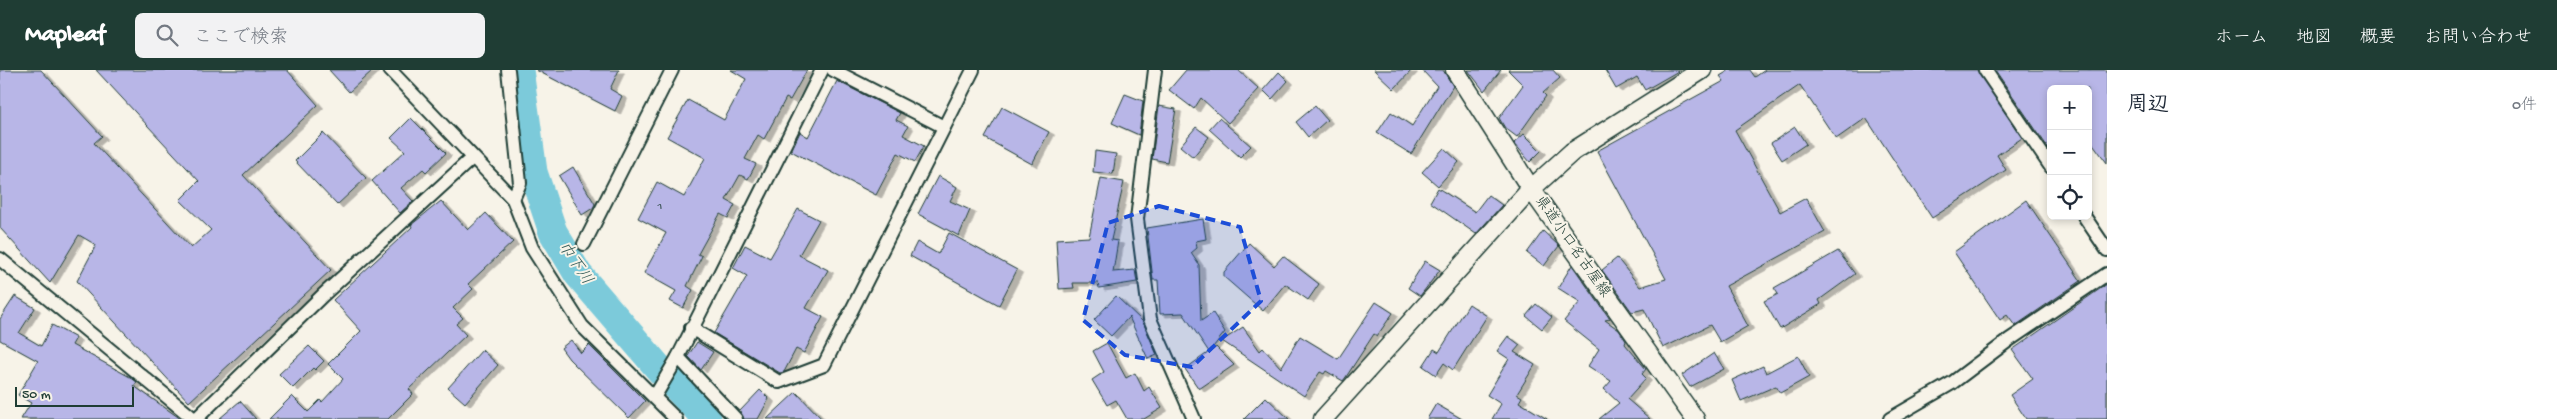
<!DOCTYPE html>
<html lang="ja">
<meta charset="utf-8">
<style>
:root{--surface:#fff;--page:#f2f2f3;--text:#1f2937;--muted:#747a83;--line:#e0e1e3;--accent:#1f3d34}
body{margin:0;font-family:"Gochi Hand","Klee One",sans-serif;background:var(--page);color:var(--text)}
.controls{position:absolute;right:15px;top:15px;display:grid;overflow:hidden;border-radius:8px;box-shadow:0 2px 8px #0003}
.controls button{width:45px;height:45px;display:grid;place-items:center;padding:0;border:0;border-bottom:1px solid var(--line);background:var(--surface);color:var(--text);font:25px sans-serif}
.scale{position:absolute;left:15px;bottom:12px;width:119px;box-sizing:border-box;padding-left:5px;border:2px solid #1f3d34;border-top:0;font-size:14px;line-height:18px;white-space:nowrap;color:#1f3d34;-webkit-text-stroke:4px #f7f3e8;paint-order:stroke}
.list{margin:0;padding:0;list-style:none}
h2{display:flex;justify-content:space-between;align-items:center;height:65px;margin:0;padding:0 20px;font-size:21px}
h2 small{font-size:16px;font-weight:400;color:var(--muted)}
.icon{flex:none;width:28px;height:28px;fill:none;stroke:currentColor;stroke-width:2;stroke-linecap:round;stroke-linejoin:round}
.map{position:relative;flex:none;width:2107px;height:349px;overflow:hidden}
header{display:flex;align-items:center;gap:30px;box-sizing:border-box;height:70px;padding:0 25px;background:var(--accent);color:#fff}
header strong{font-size:24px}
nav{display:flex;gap:28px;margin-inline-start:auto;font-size:18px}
.search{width:350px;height:45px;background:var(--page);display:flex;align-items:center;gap:12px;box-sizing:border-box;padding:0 18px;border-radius:8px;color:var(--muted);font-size:19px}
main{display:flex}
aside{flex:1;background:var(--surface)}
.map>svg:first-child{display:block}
</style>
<header>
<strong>Mapleaf</strong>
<div class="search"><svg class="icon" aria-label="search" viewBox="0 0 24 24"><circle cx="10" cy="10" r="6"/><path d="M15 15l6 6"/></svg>ここで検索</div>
<nav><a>ホーム</a><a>地図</a><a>概要</a><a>お問い合わせ</a></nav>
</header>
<main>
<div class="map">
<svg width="2107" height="349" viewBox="0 0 2107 349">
<defs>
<filter id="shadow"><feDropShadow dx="5.5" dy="3" stdDeviation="0" flood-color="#0004"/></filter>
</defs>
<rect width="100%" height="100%" fill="#f7f3e8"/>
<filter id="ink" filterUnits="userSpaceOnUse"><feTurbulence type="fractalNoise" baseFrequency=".02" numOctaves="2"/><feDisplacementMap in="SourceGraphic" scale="10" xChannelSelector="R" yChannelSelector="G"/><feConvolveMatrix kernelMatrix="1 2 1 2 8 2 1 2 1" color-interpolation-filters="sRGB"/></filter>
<g filter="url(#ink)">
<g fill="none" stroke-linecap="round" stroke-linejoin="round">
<polyline stroke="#7ccada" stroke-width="29" points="519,0 533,102 553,162 578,204 662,302 707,349"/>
</g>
<g fill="#b8b6e7" stroke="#1f3d34" filter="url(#shadow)">
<polygon points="0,0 41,0 102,66 94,73 191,178 211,160 180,130 199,111 96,0 287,0 318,35 243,105 331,200 189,332 77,211 96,175 79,165 50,213 0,158"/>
<polygon points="329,0 373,0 349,22"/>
<polygon points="536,0 619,0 610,19 622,26 615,41"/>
<polygon points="731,0 807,0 790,30 786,28 764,69 758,65 745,89 756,94 748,109 740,105 726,130 735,135 728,148 720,144 698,184 702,186 687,216 693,220 683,238 670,231 676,221 644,203 666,163 638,148 657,112 684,127 705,88 667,67 688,30 724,50 746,9"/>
<polygon points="1186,0 1238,0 1259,19 1228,53 1201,28 1194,39 1169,20"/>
<polygon points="1374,0 1412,0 1394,19"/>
<polygon points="1422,0 1443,0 1453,16 1411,84 1377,63 1391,42 1412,56 1437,16"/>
<polygon points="1468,0 1501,0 1484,21"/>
<polygon points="1508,0 1553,0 1560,8 1543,23 1546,26 1517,67 1505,58 1499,48 1523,15"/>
<polygon points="1605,0 1680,0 1645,20 1637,7 1616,19"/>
<polygon points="1730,0 1750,0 1755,7 1765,0 1977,0 2022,68 1997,85 2006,100 1932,148 1866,48 1836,69 1800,15 1735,60 1780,142 1806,128 1825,162 1726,216 1748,256 1720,272 1710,255 1663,278 1644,239 1632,242 1602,200 1617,188 1640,217 1666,209 1597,81 1724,11 1720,6"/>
<polygon points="1995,0 2107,0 2107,93 2088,67 2088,19 2051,19 2051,82"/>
<polygon points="1279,2 1288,11 1272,29 1263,20"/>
<polygon points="837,11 900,43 896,50 908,56 903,65 924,76 915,92 898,83 876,125 791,81 800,62 808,67"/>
<polygon points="1125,24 1143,31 1139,65 1112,53"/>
<polygon points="1159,36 1176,39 1167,92 1152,89"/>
<polygon points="1315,36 1327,50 1308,67 1296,52"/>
<polygon points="1002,37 1049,62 1032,94 985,68"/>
<polygon points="411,48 446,83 426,102 423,99 401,118 413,131 400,143 372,111 405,81 391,68"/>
<polygon points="1219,48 1251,76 1240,87 1209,59"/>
<polygon points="1196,57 1209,67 1193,87 1180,76"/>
<polygon points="1795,57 1806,74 1782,90 1771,73"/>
<polygon points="323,63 366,108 337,135 295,91"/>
<polygon points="1524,64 1541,81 1530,92 1514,73"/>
<polygon points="1444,78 1459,92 1438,116 1422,102"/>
<polygon points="1095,81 1116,84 1113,104 1093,102"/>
<polygon points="573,97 595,134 593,138 582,145 559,106"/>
<polygon points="938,106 957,117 950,131 970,140 959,166 918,144"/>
<polygon points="1101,108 1124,112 1111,170 1118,171 1113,202 1135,200 1137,212 1099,218 1098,213 1073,213 1074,218 1059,219 1056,169 1089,167"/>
<polygon points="1438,118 1475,142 1488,125 1502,135 1476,164 1430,132"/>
<polygon points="2026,130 2081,211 2015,256 2007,245 2000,250 1954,182"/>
<polygon points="441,131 468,160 486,143 513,172 468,214 473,219 453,238 463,248 456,254 466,265 409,319 413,324 388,349 269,349 292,326 308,342 320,330 322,332 343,309 328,294 361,261 333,230 412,157 411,155"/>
<polygon points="798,139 819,150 799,185 828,200 806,238 823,247 804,283 796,279 784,302 780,303 714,263 747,206 733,198 745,175 770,188"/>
<polygon points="1203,149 1206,169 1196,171 1197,178 1191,183 1199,195 1201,251 1213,243 1225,262 1209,282 1183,243 1160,244 1158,210 1153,210 1147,158"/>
<polygon points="1543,161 1559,176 1544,196 1527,183"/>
<polygon points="949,163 1017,200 999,235 910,186 917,172 938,184"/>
<polygon points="1249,173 1274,196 1283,186 1319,214 1308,230 1285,214 1263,241 1224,207 1224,202"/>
<polygon points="1838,181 1855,204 1819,230 1821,234 1780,259 1764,231 1778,224 1774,218"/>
<polygon points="1425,191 1440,200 1420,226 1408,218"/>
<polygon points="1572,195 1610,249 1605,250 1619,260 1626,271 1625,274 1646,299 1642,304 1646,308 1627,329 1650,349 1599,349 1619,333 1604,319 1611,311 1588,296 1599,279 1564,251 1580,232 1558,218"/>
<polygon points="2107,214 2107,349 2026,349 2010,325 2033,309 2012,280"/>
<polygon points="15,226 35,238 19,263 41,276 52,255 76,268 72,275 130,307 137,312 134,316 181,349 21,349 31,333 18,325 38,291 0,270 0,249"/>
<polygon points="1116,226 1143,252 1157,285 1148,289 1129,247 1111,266 1094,250"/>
<polygon points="1376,232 1393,243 1377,266 1374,264 1346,307 1343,311 1326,301 1324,304 1320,302 1304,326 1222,271 1243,257 1260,281 1263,278 1281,298 1300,266 1338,289"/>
<polygon points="1469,234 1487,246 1453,300 1444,293 1436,305 1423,296 1434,279 1439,282"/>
<polygon points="1536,234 1552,247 1542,259 1526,246"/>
<polygon points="1508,266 1520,275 1514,282 1535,295 1517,324 1522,327 1519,332 1547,349 1492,349 1501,334 1487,325 1509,289 1497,281"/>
<polygon points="571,270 581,283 589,275 645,331 629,348 569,289 561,278"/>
<polygon points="697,272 713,282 701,300 688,286"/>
<polygon points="1107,273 1126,308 1135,303 1144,321 1149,317 1162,338 1144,349 1127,349 1116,330 1107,335 1092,310 1104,302 1093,281"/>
<polygon points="309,276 324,291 315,300 313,298 293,318 279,304"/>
<polygon points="1216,277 1234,295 1199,319 1185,299"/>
<polygon points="482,280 498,295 465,333 448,318"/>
<polygon points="1714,283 1724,299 1690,317 1682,305"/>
<polygon points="1798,286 1809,307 1780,323 1776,316 1741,331 1732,310 1763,296 1766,303"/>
<polygon points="760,320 769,329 758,349 744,349 740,341"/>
<polygon points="796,322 822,349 767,349"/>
<polygon points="1266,327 1289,349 1244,349"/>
<polygon points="240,331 256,349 219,349"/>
<polygon points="1436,334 1462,349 1427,349"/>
</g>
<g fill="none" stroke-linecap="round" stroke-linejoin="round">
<g stroke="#1f3d34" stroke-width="16">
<g id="street">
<polyline points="390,0 513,129 532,178 582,256 676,349"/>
<polyline points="508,0 520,113 513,129"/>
<polyline points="833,0 944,57"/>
<polyline points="1155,0 1137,149 1150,249 1194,349"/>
<polyline points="1985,0 2051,97"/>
<polyline points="2084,146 2107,180"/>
<polyline points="584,174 672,0"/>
<polyline points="0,189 194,349"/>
<polyline points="691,258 779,312 824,295 973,0"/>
<polyline points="678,287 736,349"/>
<polyline points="655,326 678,287 822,0"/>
<polyline points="196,349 323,225 472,88"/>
<polyline points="1890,349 1952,313 2009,270 2107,204"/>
</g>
</g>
<g stroke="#1f3d34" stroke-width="21">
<g id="secondary">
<polyline points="1455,0 1531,119 1695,349"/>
<polyline points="1323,349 1531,119 1572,82 1702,0"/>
</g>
</g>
<use href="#street" stroke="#f7f3e8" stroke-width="12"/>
<use href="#secondary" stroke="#f7f3e8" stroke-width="18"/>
</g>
</g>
<path fill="#1d4ed8" fill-opacity="0.2" stroke="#1d4ed8" stroke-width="4" stroke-dasharray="10 6" stroke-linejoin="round" d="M 1159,136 L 1240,157 L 1261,231 L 1192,297 L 1125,285 L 1083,250 L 1108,153 Z"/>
<g text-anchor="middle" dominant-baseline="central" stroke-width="4" stroke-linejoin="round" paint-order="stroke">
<g font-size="12" fill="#455b61">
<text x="660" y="137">1</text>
</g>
<g font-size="15" fill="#1f3d34" stroke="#f7f3e8">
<text transform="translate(1572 177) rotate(55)">県道小口名古屋線</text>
</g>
<g font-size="16" font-style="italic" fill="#325955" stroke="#f7f3e8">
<text transform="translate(574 194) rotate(56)">巾下川</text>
</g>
</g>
</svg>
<div class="controls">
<button>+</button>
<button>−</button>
<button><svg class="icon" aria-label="locate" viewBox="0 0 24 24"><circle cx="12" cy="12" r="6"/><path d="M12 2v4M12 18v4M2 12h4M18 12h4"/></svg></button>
</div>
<div class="scale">50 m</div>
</div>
<aside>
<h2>周辺<small>0件</small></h2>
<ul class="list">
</ul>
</aside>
</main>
